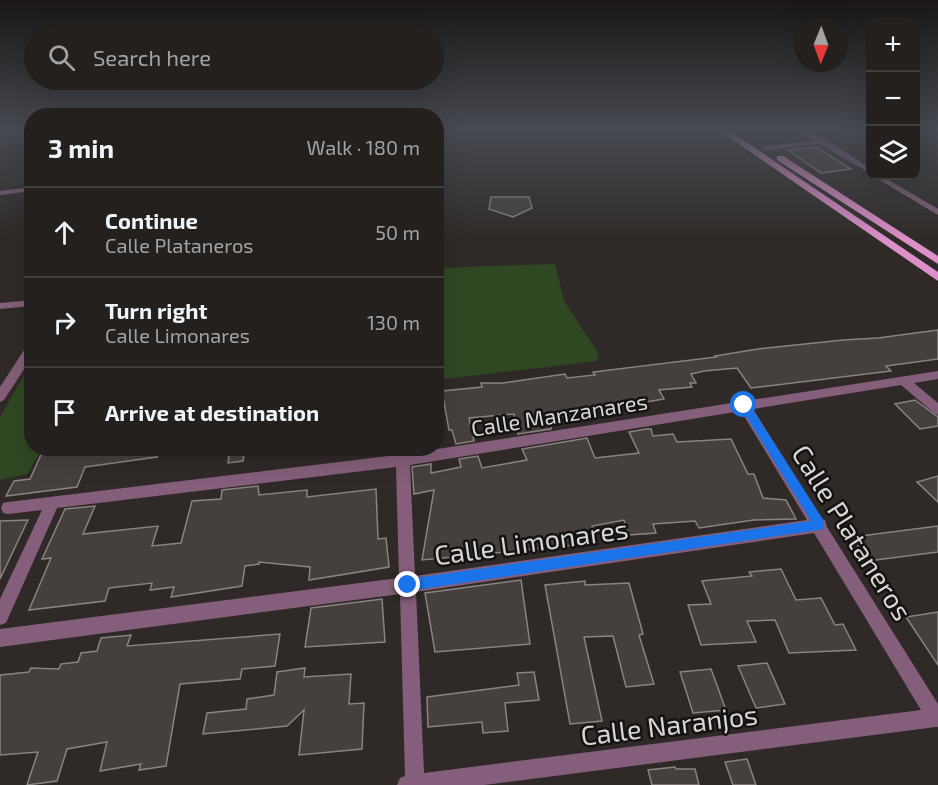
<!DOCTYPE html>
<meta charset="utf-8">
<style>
:root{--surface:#23201d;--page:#2f2d2a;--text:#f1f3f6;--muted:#a3a3a4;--line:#403e3b}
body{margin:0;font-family:"Exo 2",sans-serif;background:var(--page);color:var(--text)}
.controls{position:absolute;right:18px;top:18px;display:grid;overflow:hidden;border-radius:12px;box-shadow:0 6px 24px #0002}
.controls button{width:54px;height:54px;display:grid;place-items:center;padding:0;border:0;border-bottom:2px solid var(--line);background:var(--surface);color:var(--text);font:30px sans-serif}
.compass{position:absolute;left:794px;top:18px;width:54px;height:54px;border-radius:50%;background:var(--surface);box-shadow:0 6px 24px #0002;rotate:181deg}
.stop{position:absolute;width:18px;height:18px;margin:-14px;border:4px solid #1a73e8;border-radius:50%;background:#fff}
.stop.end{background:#1a73e8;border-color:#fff;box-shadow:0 2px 6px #0008}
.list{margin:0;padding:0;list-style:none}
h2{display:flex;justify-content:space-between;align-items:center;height:78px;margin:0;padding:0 24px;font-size:26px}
h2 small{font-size:20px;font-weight:400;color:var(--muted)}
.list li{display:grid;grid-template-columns:39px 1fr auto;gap:18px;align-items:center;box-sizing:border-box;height:90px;padding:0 24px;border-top:2px solid var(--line)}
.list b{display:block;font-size:22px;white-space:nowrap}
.list p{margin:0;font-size:20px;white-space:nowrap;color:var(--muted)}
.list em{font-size:20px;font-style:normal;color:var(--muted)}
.icon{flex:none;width:33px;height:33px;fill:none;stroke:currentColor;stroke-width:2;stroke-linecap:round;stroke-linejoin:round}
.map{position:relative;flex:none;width:938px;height:785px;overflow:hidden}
.search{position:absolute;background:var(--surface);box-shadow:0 6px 24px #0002;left:24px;top:24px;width:420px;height:66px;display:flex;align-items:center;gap:15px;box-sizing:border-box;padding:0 21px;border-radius:33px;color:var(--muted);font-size:22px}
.panel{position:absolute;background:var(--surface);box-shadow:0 6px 24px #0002;left:24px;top:108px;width:420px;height:348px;border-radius:24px}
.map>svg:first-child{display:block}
</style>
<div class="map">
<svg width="938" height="785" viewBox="0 0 938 785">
<rect width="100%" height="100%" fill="#2f2a27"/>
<g fill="#2f4822">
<polygon points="555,264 564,301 598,353 597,361 437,380 437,268"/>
<polygon points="31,363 32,448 42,449 27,474 0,480 0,417"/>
</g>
<g fill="#45403e" stroke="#8a8381" stroke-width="1.5">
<polygon points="816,147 851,169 821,173 788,150"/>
<polygon points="491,197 529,197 532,208 513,217 489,209"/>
<polygon points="938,330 938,359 886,366 891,371 751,388 737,368 704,371 691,374 696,383 690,383 692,387 659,390 664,399 550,418 551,429 518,434 514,414 469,418 474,441 456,444 452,430 449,430 442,391 482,387 481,383 503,383 565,374 567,378 595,375 593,372 716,357 715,356 758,349 843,340 878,338"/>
<polygon points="915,400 938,417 938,426 920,429 895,404"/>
<polygon points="646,429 651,429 653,436 673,434 677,442 731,439 748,474 754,474 763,498 786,500 796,519 754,520 699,528 695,521 653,524 656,533 629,535 624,520 592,526 596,543 422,560 434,490 414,494 412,467 431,464 431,473 461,467 459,459 478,456 482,468 527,460 522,449 587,438 595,458 639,453 629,432"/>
<polygon points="44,448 157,448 157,457 85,467 77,487 6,496 14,481 30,479"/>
<polygon points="230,448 245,448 243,461 228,463"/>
<polygon points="938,476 938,502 917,482"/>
<polygon points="258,486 259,495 307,490 307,497 376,489 378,539 386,538 389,567 309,580 310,567 259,562 259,564 245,566 242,586 171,597 174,587 150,590 152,583 109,588 105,601 29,610 51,558 42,559 65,509 95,506 83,534 158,526 152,546 181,543 192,501 221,499 222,490"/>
<polygon points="28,520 0,579 0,521"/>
<polygon points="938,526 938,552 868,561 852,537"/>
<polygon points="781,569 796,600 821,598 835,625 843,624 856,650 789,653 775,620 747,621 756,642 701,645 688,605 711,604 702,581 752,576 749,572"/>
<polygon points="521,580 530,644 435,652 425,593"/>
<polygon points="585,581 585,585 629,583 643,634 639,635 654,684 626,687 613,636 584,637 602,721 570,724 545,585"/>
<polygon points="382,599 385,642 305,647 311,608"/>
<polygon points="938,612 938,665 906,617"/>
<polygon points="280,634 275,666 242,669 240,679 180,684 166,766 139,770 141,764 100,771 107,742 67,749 57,781 27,785 38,752 0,755 0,675 29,672 31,668 59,669 61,664 78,662 81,653 97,651 101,638 131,635 127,646"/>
<polygon points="767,663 785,704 756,708 738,666"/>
<polygon points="305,668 304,677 351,674 349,704 364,703 362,749 299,755 304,710 287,726 203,734 207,713 246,709 247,699 274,695 277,672"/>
<polygon points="711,669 726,710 693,713 680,672"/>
<polygon points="534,672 539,700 505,703 508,731 483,733 482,722 428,727 427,697 519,685 517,673"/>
<polygon points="747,759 756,785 733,785 725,762"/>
<polygon points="675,767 676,769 695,769 699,785 652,785 648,770"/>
</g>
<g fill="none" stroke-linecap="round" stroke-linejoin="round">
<g fill="#845e7a" fill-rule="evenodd">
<polygon points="0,131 10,131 0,133"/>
<path d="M 799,131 C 816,131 854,158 870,168 L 870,173 L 820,144 L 765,150 L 762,148 L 765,146 L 814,141 Z"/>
<polygon points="873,176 882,176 938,209 938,215"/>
<polygon points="32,187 32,191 0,195 0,191"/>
<polygon points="32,300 32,306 0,309 0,303"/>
<polygon points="32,343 32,357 4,400 0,402 0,387 28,344"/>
<path d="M 938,371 L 938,379 L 914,383 L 938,403 L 938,415 L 934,413 L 901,385 L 753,409 L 822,519 L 825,520 L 827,527 L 938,704 L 938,727 L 936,727 L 484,785 L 397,785 L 400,778 L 405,776 L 400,594 L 0,647 L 0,629 L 399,578 L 396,467 L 57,508 L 6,623 L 0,625 L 0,599 L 42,510 L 8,514 L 3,513 L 1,508 L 3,503 L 8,502 L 405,454 ZM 741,411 L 807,520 L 415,576 L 410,465 ZM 814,533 L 921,710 L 424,773 L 416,592 Z"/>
</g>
<g fill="#dd8fc9" fill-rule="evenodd">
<polygon points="720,131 730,131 938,272 938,281"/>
<polygon points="777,156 783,156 938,256 938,264 777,160"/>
</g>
</g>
<linearGradient id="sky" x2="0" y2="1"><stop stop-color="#1a1715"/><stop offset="0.54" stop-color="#474a52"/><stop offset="1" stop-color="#474a52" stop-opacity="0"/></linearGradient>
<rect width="938" height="241" fill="url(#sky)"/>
<polygon fill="#1a73e8" points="744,401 748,402 824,521 824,529 408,591 403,590 402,585 403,580 408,579 811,521 741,408 739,405"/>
<g text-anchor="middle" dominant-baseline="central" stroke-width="5" stroke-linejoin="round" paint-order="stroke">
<g font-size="22" fill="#d8d5d3" stroke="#151312">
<text transform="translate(559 414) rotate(-9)">Calle Manzanares</text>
</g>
<g font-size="27" fill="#d8d5d3" stroke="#151312">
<text transform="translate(853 532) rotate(58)">Calle Plataneros</text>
<text transform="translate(531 541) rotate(-8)">Calle Limonares</text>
<text transform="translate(669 724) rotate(-7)">Calle Naranjos</text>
</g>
</g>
</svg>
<div class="controls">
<button>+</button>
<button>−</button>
<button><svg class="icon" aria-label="layers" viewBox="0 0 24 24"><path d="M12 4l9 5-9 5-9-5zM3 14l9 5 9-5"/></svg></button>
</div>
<svg class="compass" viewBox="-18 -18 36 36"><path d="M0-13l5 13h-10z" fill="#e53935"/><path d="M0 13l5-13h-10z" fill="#a3a3a4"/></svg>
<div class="stop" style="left:744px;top:405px"></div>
<div class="stop end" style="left:408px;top:585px"></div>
<div class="search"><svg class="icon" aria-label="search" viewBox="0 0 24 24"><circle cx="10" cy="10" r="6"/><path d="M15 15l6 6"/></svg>Search here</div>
<section class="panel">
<h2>3 min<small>Walk · 180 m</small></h2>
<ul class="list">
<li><svg class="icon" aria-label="ahead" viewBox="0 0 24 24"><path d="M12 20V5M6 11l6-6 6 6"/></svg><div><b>Continue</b><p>Calle Plataneros</p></div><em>50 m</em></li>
<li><svg class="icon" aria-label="right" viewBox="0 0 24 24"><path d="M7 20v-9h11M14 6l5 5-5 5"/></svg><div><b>Turn right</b><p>Calle Limonares</p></div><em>130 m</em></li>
<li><svg class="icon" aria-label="arrive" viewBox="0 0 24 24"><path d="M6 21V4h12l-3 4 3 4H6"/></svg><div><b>Arrive at destination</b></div></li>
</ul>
</section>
</div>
